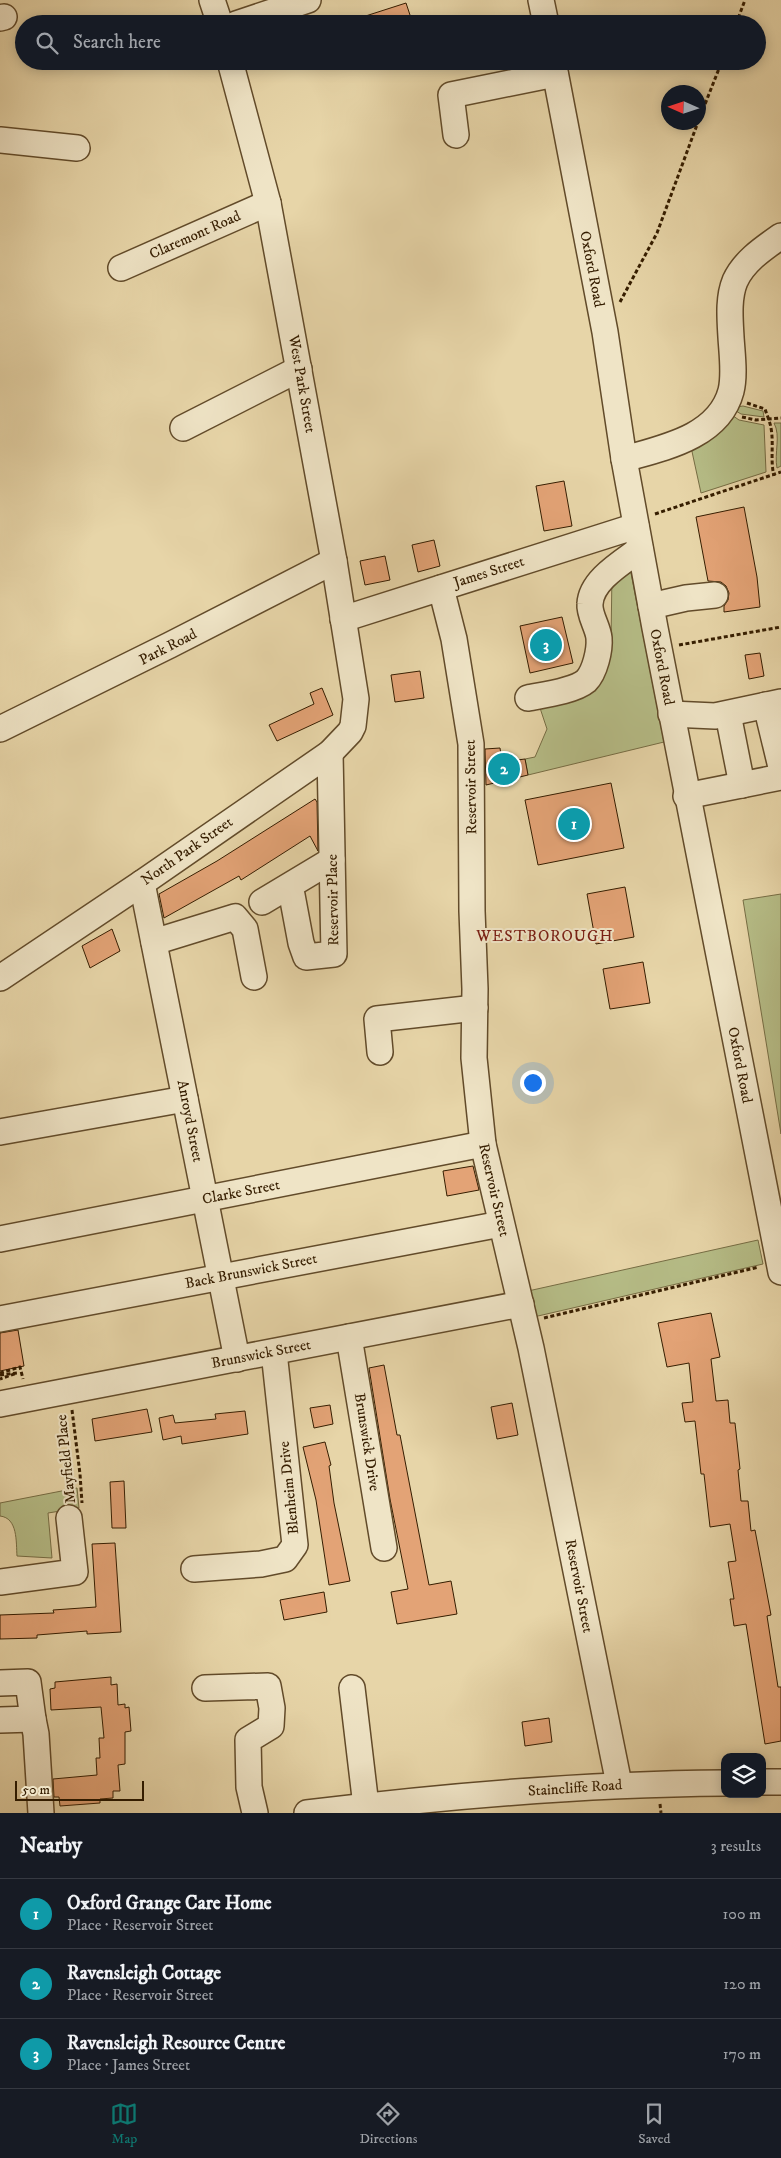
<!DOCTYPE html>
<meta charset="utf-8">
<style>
:root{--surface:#171b24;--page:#20242c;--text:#f1f3f6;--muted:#9ea1a6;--line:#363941;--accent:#0f766e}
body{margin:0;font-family:"IM FELL DW Pica",serif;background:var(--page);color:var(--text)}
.controls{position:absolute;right:15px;bottom:15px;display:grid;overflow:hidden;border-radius:10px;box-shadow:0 2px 12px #0003}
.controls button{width:45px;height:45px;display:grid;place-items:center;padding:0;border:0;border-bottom:1px solid var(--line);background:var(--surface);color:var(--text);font:25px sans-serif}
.compass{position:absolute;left:661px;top:85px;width:45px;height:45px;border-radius:50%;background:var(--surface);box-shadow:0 2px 12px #0003;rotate:273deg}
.scale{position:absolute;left:15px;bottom:12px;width:129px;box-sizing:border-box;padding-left:5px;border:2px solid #351d00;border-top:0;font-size:14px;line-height:18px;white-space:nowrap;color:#351d00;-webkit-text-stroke:4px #efe4c6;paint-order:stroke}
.you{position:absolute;left:532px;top:1082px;width:18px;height:18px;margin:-12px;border:4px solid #fff;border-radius:50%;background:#1a73e8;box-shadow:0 0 0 8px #1a73e833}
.badge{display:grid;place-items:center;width:32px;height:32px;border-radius:50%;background:var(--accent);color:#fff;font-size:16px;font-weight:700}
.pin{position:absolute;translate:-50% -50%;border:2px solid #fff;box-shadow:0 1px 5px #0006}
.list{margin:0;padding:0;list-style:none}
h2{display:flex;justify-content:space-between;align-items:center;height:65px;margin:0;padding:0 20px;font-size:21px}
h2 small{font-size:16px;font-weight:400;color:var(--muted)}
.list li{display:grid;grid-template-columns:32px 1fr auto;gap:15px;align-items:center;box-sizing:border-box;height:70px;padding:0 20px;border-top:1px solid var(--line)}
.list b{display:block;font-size:19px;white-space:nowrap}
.list p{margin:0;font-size:16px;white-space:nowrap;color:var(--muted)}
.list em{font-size:16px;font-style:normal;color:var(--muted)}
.icon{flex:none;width:28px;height:28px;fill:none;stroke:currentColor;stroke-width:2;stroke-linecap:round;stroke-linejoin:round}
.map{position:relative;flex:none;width:781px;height:1813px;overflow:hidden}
.search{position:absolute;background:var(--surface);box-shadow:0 2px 12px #0003;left:15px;right:15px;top:15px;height:55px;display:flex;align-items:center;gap:12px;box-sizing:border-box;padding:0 18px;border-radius:28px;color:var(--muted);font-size:19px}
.sheet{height:275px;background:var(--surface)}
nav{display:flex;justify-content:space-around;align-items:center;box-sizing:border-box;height:70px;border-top:1px solid var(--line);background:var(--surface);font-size:14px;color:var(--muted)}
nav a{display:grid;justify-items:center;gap:2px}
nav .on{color:var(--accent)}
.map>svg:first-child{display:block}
</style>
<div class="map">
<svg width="781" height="1813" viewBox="0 0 781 1813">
<rect width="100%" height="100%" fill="#e7d5a8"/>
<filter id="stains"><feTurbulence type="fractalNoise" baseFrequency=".004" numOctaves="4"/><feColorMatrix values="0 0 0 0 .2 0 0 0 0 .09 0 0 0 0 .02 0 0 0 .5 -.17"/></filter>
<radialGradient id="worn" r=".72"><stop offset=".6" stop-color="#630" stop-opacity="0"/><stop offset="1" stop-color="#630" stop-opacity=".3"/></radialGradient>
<g fill="#b6bd87" stroke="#766d44">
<polygon points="743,406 763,411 764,417 741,414 731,408"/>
<polygon points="729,413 739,420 764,425 766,472 701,493 691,447"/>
<path d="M 774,423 L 781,423 L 781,466 L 777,468 C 774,453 781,436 774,423 Z"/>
<polygon points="630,568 664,742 528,775 525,759 535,757 547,729 540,708 591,693 611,642 612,571"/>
<polygon points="781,894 781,1134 743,900"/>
<polygon points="758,1240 763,1264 525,1319 519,1293"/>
<path d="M 77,1488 L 79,1508 L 48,1513 L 52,1558 L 17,1556 C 16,1542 18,1518 0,1516 L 0,1503 Z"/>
</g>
<g fill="#e3a376" stroke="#351d00">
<polygon points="406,3 413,24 350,24 350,21"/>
<polygon points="564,481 572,526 544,531 536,486"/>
<polygon points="744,507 757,577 760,607 724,612 724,606 728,600 729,593 726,586 721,582 708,581 696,517"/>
<polygon points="434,540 440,566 418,572 412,545"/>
<polygon points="385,556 390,580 365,585 360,561"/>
<polygon points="562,617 573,663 530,673 520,626"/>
<polygon points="760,653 764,676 749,679 745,655"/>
<polygon points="420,671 424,698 395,702 391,675"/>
<polygon points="322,688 333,715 277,741 269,725 314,704 310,693"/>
<polygon points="500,748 502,762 525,759 528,775 486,785 485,749"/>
<polygon points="611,783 624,848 538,865 525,800"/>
<polygon points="315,799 317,802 318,851 310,836 241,880 239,876 164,918 159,894 217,861"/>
<polygon points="625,887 634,937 596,944 587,894"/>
<polygon points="112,929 120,951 90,968 82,946"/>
<polygon points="643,962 650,1003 610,1009 603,969"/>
<polygon points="473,1166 479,1190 447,1196 443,1171"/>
<polygon points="711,1313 720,1357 711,1359 716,1401 728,1400 730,1423 735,1423 740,1469 738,1470 741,1501 748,1501 751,1531 755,1530 771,1615 767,1616 778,1687 781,1687 781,1741 765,1744 746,1624 734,1626 730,1599 734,1599 728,1562 736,1561 730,1524 710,1527 704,1474 701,1474 695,1421 685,1422 682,1403 693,1402 689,1363 667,1367 658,1323"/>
<polygon points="18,1330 24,1366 0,1371 0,1333"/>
<polygon points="384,1365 397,1435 400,1435 429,1585 451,1581 457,1614 397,1624 391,1592 408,1589 390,1499 369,1368"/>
<polygon points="512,1403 518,1435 497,1439 491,1407"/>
<polygon points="330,1405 333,1424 314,1428 310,1408"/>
<polygon points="147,1409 152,1432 95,1441 92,1419"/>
<polygon points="245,1411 248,1434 182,1444 181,1436 163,1440 159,1418 173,1415 175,1423 216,1419 215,1414"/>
<polygon points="325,1442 331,1465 329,1466 334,1503 350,1581 329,1585 316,1500 303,1447"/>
<polygon points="124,1481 126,1528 112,1528 110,1482"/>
<polygon points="115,1543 121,1632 87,1634 87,1631 37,1635 37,1638 0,1639 0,1615 54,1613 53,1610 96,1607 92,1544"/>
<polygon points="324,1592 327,1612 284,1620 280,1600"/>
<polygon points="111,1677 111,1685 117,1684 118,1705 125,1704 125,1708 129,1707 131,1731 125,1732 125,1764 118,1765 120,1791 113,1791 113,1798 100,1799 100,1803 60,1806 59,1797 54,1797 53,1779 97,1775 96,1758 100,1758 99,1738 104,1738 101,1707 51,1710 50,1689 55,1688 55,1682"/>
<polygon points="549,1718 552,1742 525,1746 522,1722"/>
</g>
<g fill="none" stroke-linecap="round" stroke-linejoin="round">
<g stroke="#624b2a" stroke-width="28">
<g id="minor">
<polyline points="212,0 220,24"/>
<polyline points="541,0 546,24"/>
<polyline points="0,18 4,17"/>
<polyline points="236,24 308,0"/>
<polyline points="553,61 605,332 624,459 655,628 781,1272"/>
<polyline points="456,135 451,95 555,74"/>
<polyline points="0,140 77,148"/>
<polyline points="121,268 268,203"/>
<polyline points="183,428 299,369"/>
<path d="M 624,459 C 663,448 719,437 731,391 C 735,375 732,354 731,337 C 730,319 728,298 735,281 C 744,261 764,248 781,236"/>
<polyline points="441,588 454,639 471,744 472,911 475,989 474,1058 483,1144 531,1348 619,1784"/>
<polyline points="651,606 686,598 715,595"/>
<polyline points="343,619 636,526"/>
<path d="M 528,698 C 543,695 574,691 586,681 C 595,672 600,650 599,638 C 598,627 589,615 590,604 C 591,580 623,562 640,549"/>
<polyline points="766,705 781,767"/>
<polyline points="671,714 715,716 781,702"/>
<polyline points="728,714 742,785"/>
<polyline points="0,729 170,645 334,561"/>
<polyline points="686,796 781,777"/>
<polyline points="142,883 237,1359"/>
<polyline points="292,895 301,943 306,957 334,954 330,753"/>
<polyline points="262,902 332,860"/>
<polyline points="154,942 235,917 245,929 254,977"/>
<polyline points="0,978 142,883 330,753 350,732 353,726 356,699 334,561 268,203 230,61"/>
<polyline points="380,1052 377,1019 475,1008"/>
<polyline points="0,1132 185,1099"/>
<polyline points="0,1239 483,1144"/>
<polyline points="0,1319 501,1224"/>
<polyline points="349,1337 384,1548"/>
<polyline points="0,1404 521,1304"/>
<polyline points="194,1569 261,1564 285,1559 295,1545 274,1352"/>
<polyline points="0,1582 75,1572 69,1518"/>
<polyline points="0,1683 28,1682 33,1719 0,1720"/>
<polyline points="205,1688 268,1686 272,1708 271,1726 248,1740 249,1787 255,1813"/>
<polyline points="352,1688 366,1806"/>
<polyline points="33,1719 36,1734 41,1813"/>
<polyline points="762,1782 781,1782"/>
<path d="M 307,1813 C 445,1796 585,1784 725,1783"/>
</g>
</g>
<g stroke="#351d00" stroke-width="3" stroke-dasharray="4 2.5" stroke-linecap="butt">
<polyline points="736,24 745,0"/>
<polyline points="698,122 722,61"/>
<polyline points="620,302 657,233 698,122"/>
<path d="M 747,403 L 765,409 C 767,415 770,422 771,428 C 774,444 770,460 774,476"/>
<polyline points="742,417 756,420 781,418"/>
<polyline points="655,514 781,472"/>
<polyline points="679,645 781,627"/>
<polyline points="544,1318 759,1267"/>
<polyline points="0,1373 20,1367 23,1379"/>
<polyline points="0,1375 17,1373 0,1379"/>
<polyline points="72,1410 80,1474 82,1503"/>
<polyline points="660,1804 661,1813"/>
</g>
<use href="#minor" stroke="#efe4c6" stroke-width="25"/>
</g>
<g text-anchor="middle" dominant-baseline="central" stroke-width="4" stroke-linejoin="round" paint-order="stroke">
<g font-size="15" fill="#351d00" stroke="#efe4c6">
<text transform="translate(195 235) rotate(-24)">Claremont Road</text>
<text transform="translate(592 269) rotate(79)">Oxford Road</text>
<text transform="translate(302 384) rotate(80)">West Park Street</text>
<text transform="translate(489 572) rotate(-18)">James Street</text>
<text transform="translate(168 647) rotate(-27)">Park Road</text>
<text transform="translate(662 667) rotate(79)">Oxford Road</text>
<text transform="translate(471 787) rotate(-91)">Reservoir Street</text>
<text transform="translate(187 851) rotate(-35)">North Park Street</text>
<text transform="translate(333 900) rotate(-91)">Reservoir Place</text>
<text transform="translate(740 1065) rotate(79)">Oxford Road</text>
<text transform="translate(190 1121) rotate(79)">Anroyd Street</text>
<text transform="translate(494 1190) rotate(77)">Reservoir Street</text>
<text transform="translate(241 1192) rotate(-11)">Clarke Street</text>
<text transform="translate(251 1271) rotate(-11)">Back Brunswick Street</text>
<text transform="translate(261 1354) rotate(-11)">Brunswick Street</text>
<text transform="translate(367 1442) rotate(81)">Brunswick Drive</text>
<text transform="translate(66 1459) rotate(-96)">Mayfield Place</text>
<text transform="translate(289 1488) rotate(-96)">Blenheim Drive</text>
<text transform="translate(579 1586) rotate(79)">Reservoir Street</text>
<text transform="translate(575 1788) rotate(-4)">Staincliffe Road</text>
</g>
<g font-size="16" letter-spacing="1" fill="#7a1f14" stroke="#efe4c6">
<text x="545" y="936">WESTBOROUGH</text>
</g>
</g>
<rect width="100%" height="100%" filter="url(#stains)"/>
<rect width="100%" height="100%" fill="url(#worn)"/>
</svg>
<div class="controls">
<button><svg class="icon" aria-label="layers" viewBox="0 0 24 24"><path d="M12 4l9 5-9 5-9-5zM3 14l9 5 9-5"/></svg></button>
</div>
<svg class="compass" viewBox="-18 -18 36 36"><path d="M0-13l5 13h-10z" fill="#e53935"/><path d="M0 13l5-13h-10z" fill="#9ea1a6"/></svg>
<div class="scale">50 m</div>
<div class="you"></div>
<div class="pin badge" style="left:574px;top:824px;background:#0f9aa8">1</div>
<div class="pin badge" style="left:504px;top:769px;background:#0f9aa8">2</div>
<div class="pin badge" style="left:546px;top:645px;background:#0f9aa8">3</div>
<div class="search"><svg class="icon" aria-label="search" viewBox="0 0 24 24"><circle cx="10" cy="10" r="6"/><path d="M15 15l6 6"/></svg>Search here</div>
</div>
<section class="sheet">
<h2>Nearby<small>3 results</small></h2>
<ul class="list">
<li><span class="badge" style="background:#0f9aa8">1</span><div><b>Oxford Grange Care Home</b><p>Place · Reservoir Street</p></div><em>100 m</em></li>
<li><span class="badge" style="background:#0f9aa8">2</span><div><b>Ravensleigh Cottage</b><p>Place · Reservoir Street</p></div><em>120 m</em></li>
<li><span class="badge" style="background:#0f9aa8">3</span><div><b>Ravensleigh Resource Centre</b><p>Place · James Street</p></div><em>170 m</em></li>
</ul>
</section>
<nav>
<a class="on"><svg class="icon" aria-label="map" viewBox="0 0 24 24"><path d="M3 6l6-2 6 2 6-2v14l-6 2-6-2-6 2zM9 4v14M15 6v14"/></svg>Map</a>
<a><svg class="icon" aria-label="directions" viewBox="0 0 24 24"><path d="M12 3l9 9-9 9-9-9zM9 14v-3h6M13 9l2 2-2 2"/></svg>Directions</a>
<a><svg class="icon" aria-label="saved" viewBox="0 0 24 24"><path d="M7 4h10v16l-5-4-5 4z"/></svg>Saved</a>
</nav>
